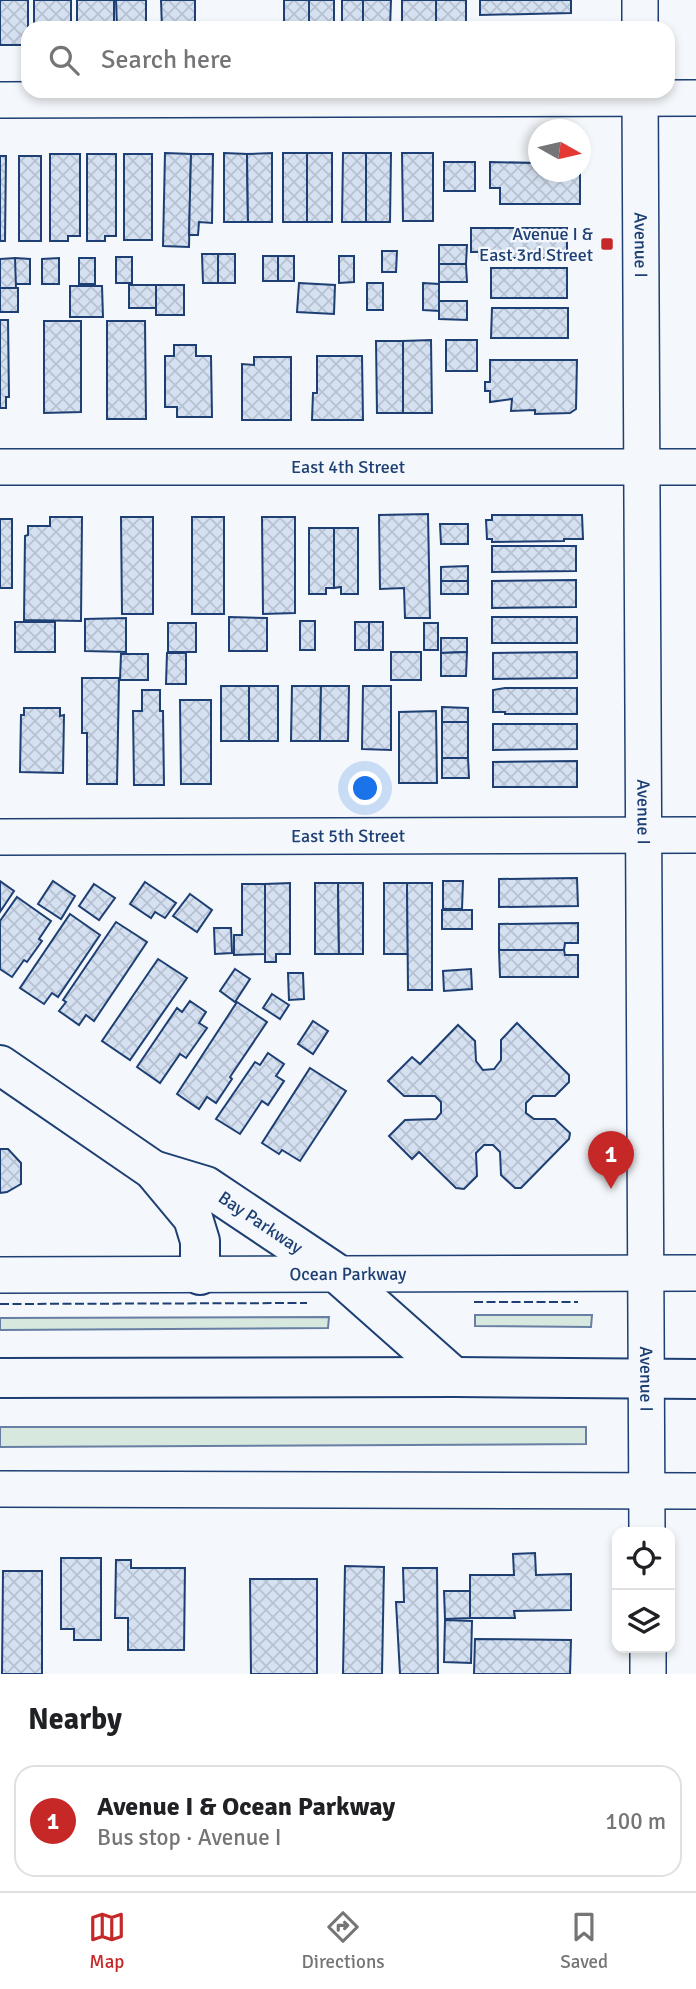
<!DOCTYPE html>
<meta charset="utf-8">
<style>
:root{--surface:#fff;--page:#f2f2f2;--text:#202124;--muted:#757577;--line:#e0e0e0;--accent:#c62828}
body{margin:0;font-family:Signika,sans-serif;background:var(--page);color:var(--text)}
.controls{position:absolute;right:21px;bottom:21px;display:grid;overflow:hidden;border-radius:14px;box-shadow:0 4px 10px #0003}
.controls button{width:63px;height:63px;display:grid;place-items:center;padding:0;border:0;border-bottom:2px solid var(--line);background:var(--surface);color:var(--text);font:35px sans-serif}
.compass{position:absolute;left:528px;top:119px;width:63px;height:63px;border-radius:50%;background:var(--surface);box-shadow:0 4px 10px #0003;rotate:98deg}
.you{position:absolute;left:366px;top:789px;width:24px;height:24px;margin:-18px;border:5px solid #fff;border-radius:50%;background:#1a73e8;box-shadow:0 0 0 10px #1a73e833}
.badge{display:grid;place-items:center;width:46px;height:46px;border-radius:50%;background:var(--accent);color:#fff;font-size:23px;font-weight:700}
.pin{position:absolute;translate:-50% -58px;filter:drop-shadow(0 2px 4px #0008)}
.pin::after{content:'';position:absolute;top:37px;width:24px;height:21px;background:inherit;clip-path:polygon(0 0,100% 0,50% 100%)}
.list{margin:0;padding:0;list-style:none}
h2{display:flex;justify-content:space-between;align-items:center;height:91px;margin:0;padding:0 28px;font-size:30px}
h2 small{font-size:23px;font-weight:400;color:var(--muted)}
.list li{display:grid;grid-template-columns:46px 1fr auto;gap:21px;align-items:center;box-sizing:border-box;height:112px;margin:0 14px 14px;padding:0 14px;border:2px solid var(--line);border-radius:21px}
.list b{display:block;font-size:26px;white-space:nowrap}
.list p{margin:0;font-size:23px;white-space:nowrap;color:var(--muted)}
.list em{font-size:23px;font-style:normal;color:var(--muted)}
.icon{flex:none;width:38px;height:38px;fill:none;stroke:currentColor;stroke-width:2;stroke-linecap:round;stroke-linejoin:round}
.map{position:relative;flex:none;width:696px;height:1674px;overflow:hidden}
.search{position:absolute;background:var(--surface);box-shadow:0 4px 10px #0003;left:21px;right:21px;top:21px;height:77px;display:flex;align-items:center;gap:18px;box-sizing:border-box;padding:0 24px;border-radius:21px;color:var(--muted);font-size:26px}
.sheet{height:217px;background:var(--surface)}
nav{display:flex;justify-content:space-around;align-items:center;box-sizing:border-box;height:98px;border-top:2px solid var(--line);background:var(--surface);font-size:19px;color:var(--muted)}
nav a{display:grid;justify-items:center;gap:4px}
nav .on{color:var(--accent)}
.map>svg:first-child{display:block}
</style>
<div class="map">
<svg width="696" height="1674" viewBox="0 0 696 1674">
<defs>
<pattern id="building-cross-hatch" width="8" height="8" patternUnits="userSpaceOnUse" patternTransform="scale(1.75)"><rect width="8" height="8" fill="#d5e0f0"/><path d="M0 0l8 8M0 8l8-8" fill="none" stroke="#b6c1d1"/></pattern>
</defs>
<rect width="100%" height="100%" fill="#f4f7fb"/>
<g fill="#d7e8df" stroke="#687fa3" stroke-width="2">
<polygon points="475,1315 592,1315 591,1327 475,1326"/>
<polygon points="329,1317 328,1328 0,1330 0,1318"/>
<polygon points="0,1427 586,1427 586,1444 0,1447"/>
</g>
<g fill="url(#building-cross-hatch)" stroke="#1d3f73" stroke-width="2">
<rect x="0" y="0" width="28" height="45"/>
<rect x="34" y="0" width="37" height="28"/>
<rect x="77" y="0" width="37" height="28"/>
<polygon points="116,0 146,0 146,28 117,28"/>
<polygon points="161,0 195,0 195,28 162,28"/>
<rect x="284" y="0" width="25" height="28"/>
<rect x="309" y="0" width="25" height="28"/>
<rect x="342" y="0" width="21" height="28"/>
<polygon points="363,0 391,0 390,28 363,28"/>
<rect x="402" y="0" width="34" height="28"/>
<polygon points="436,0 466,0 466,28 436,27"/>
<polygon points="480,0 571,0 571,13 480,15"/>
<polygon points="165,153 191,154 189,247 163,246"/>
<polygon points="224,153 247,154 248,222 224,222"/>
<polygon points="272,153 272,222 248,222 247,154"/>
<rect x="283" y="153" width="24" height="69"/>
<rect x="307" y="153" width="25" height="69"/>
<polygon points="343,153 366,153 366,222 342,222"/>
<polygon points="366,153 391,153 390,222 366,222"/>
<polygon points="402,153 433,153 433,221 403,221"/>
<polygon points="50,154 80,154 80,236 68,236 68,241 50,241"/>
<polygon points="87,154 116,154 116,236 105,236 105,241 87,241"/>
<rect x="124" y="154" width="28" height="86"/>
<polygon points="191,154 213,154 212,223 199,222 198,235 189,235"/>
<polygon points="0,156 6,156 5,241 0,241"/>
<rect x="19" y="156" width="22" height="85"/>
<rect x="444" y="162" width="31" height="29"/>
<polygon points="490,162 538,163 538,172 580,172 580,204 500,204 500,188 490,188"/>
<polygon points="471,228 567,228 567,258 479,258 479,252 471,252"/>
<polygon points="439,245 467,245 466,264 439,264"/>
<polygon points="382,251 397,251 396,272 382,272"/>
<polygon points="202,254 218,254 218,283 203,283"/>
<rect x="218" y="254" width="17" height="29"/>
<rect x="263" y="256" width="15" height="25"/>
<rect x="278" y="256" width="16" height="25"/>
<polygon points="339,256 354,256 354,282 339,283"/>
<rect x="116" y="257" width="16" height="26"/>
<polygon points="15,258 30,259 30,284 15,284"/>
<polygon points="15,258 16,288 0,288 0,259"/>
<polygon points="59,258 59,284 42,284 42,259"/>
<rect x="79" y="258" width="16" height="26"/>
<polygon points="439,264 466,264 467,282 439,282"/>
<rect x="491" y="268" width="76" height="30"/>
<polygon points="299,283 335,285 334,314 297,312"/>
<rect x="367" y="283" width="16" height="27"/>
<polygon points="423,283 439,284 439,311 423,310"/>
<rect x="129" y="285" width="27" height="23"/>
<rect x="156" y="285" width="28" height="30"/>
<polygon points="70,286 102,286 103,317 70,317"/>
<rect x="0" y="288" width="18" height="24"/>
<polygon points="439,301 467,301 467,320 439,319"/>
<polygon points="492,308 568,308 568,338 491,338"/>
<polygon points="0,320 8,320 9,397 6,397 6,408 0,408"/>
<polygon points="44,321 81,321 81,412 44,413"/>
<polygon points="107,321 145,321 146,419 107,419"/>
<polygon points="431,340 432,413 403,413 403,341"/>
<rect x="446" y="340" width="31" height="31"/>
<polygon points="376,341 403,341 403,413 377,413"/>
<polygon points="174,345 196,345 196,356 211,356 212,417 177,417 177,407 165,407 165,356 174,356"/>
<polygon points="317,356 362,356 363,420 312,420 313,393 317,393"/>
<polygon points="254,357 291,357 291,420 242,420 242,364 254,365"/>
<polygon points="490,360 577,360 576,409 570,413 535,414 535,410 511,411 512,399 490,402 490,391 485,391 485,382 490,382"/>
<polygon points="428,514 430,618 405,618 404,588 380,589 379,515"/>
<polygon points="492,515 582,515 583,539 564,539 564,541 492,542 492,539 487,539 486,520 492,520"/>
<polygon points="50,517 82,517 81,621 24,620 25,536 28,535 28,526 50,526"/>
<polygon points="121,517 153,517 153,614 122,614"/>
<rect x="192" y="517" width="32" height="97"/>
<polygon points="262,517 295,517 295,613 263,614"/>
<rect x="0" y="519" width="12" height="69"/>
<polygon points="440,524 468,524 468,544 441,544"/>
<polygon points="309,528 334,528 334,588 326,588 326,594 309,594"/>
<polygon points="334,528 358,528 358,594 341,594 341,587 334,588"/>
<polygon points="492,546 576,546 576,571 492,572"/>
<polygon points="468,566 468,581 441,581 441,567"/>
<polygon points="576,580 576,607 492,608 492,581"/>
<rect x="441" y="581" width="27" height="13"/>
<polygon points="229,617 267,618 267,651 229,651"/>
<rect x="492" y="617" width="85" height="26"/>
<polygon points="126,618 126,652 85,651 85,619"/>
<rect x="300" y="621" width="15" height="29"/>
<rect x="15" y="622" width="40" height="30"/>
<rect x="355" y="622" width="14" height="28"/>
<rect x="369" y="622" width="14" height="28"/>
<rect x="168" y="623" width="28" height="29"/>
<rect x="424" y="623" width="14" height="27"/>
<polygon points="441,638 467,638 467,652 441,653"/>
<rect x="391" y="652" width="30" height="28"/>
<polygon points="467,652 466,676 441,676 441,653"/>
<polygon points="577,652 577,678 493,679 493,653"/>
<polygon points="167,653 186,653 186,684 166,684"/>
<polygon points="121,654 148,654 148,680 120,680"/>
<polygon points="82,678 119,678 117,784 87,784 87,733 82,733"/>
<rect x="221" y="686" width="28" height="55"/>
<rect x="249" y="686" width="29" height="55"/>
<polygon points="292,686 321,686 320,741 291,741"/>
<polygon points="321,686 349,686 348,741 320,741"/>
<polygon points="363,686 391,686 391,750 362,749"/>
<polygon points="505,688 577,688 577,714 505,714 505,712 493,712 493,690"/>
<polygon points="142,690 160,690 160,711 163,711 164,785 134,785 133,711 142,711"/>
<polygon points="180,700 211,700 211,784 181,784"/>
<polygon points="442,707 468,708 468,722 442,722"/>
<polygon points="24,708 60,708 60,716 64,715 63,773 20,772 21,715 24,715"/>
<polygon points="436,711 437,783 399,783 399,712"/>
<rect x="442" y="722" width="26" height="36"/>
<polygon points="493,724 577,724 577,749 493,750"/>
<polygon points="442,758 468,758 469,778 442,778"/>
<polygon points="577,761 577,787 493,787 493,762"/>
<polygon points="577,878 578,906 499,907 499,879"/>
<polygon points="0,881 14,891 0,912"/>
<polygon points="53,881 75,896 61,919 38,904"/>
<polygon points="443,881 463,881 462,909 443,909"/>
<polygon points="145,882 176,903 165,918 155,912 151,918 130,904"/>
<polygon points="290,883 290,954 276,954 276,962 265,962 265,884"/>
<polygon points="315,883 338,883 339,954 315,954"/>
<polygon points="338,883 363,883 363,954 339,954"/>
<polygon points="384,883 407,883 408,954 384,954"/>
<polygon points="407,883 432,883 432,990 408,990"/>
<polygon points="94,884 115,898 99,920 79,906"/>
<polygon points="242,884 265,884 265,954 234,955 234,935 242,935"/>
<polygon points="190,894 212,910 197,932 173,916"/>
<polygon points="17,897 51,921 39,939 42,941 27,962 24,960 12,977 0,969 0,921"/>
<rect x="442" y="910" width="30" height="19"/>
<polygon points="70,914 100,935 58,997 52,993 44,1004 20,988"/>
<polygon points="116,922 147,942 94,1021 86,1015 79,1025 59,1011 66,1002 63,1000"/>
<polygon points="578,923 578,943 565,943 564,950 499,950 499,924"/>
<polygon points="214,928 231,928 232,953 215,954"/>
<polygon points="499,950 564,950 565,955 578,955 578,977 500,977"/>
<polygon points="158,959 187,978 130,1060 102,1041"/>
<polygon points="235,969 250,979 235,1002 220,991"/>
<polygon points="471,969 472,989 444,991 443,971"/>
<polygon points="288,973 303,973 304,999 289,1000"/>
<polygon points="272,994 289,1005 280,1019 263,1008"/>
<polygon points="190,1001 206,1012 199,1023 207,1028 186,1058 180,1054 160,1083 137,1067 177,1008 182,1012"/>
<polygon points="237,1002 267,1022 230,1077 232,1079 216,1103 207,1097 199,1109 177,1094"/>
<polygon points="313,1021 328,1031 313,1054 298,1044"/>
<polygon points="517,1023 569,1075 569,1082 555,1096 533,1096 526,1103 526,1113 534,1119 555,1119 570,1133 569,1139 521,1188 515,1188 501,1175 500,1152 493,1145 484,1145 476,1153 477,1176 464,1189 456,1188 419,1152 412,1159 389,1136 405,1120 436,1119 441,1113 441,1102 435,1096 404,1096 388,1081 412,1057 420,1064 458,1025 475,1041 476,1061 483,1070 494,1069 501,1060 501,1040"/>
<polygon points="268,1053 284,1064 276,1076 284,1081 268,1105 262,1101 240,1134 216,1119 255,1062 260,1065"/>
<polygon points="310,1068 346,1091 300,1161 282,1150 279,1154 262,1143"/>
<polygon points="0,1149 8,1149 21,1163 21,1184 7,1192 0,1193"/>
<polygon points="535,1553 536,1575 571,1574 571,1610 514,1611 515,1618 470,1618 470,1575 514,1575 513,1554"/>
<polygon points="61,1558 101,1558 101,1640 74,1640 74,1629 61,1629"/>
<polygon points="116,1560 131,1560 131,1568 185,1568 184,1650 128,1650 128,1618 115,1618"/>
<polygon points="345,1566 384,1567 382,1674 343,1674"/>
<polygon points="403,1568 437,1568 438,1674 400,1674 396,1602 404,1602"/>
<polygon points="3,1571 42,1571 42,1674 2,1674"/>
<polygon points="250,1579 317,1579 317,1674 251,1674"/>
<polygon points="444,1591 470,1591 470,1618 445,1619"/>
<polygon points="445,1620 472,1621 471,1663 444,1662"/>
<polygon points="475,1639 571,1640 570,1674 474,1674"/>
</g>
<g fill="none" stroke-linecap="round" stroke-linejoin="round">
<g stroke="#1d3f73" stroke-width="38">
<g id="minor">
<polyline points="640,0 640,28"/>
<path id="s1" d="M 640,91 L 647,1532"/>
<polyline points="0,100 696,98"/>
<path id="s2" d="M 0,467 L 696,467"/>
<path id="s3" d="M 0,837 L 696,835"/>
<path id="s4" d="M 0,1275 L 696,1273"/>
<polyline points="0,1489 696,1491"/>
<polyline points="648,1648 648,1674"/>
</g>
</g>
<g stroke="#1d3f73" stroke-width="42">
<g id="major">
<polyline points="0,1065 153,1170 193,1218 200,1241 200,1275"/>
<path id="s5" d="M 153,1170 L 206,1186 L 339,1275 L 454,1377"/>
<polyline points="0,1378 454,1377 696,1379"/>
</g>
</g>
<use href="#minor" stroke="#f4f7fb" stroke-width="35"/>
<use href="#major" stroke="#f4f7fb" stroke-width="38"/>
<g stroke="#1d3f73" stroke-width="2" stroke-dasharray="9 3.5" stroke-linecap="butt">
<polyline points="474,1302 578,1302"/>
<polyline points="0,1304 307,1303"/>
</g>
</g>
<rect fill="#c62828" stroke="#f4f7fb" stroke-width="2.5" x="600" y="237" width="14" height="14" rx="3.5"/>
<g text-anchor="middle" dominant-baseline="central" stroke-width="5" stroke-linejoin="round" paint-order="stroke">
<g font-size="18" fill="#1d3f73" stroke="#f4f7fb" text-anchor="end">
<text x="593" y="234">Avenue I &amp;<tspan x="593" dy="21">East 3rd Street</tspan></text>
</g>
<g font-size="18" fill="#1d3f73" stroke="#f4f7fb">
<text stroke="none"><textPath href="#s1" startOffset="154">Avenue I</textPath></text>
<text stroke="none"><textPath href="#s2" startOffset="348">East 4th Street</textPath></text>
<text stroke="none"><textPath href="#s1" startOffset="721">Avenue I</textPath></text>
<text stroke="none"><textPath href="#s3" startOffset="348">East 5th Street</textPath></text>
<text stroke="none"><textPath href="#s5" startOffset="121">Bay Parkway</textPath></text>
<text stroke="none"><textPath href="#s4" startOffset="348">Ocean Parkway</textPath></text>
<text stroke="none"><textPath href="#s1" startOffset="1288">Avenue I</textPath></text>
</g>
</g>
</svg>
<div class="controls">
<button><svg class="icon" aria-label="locate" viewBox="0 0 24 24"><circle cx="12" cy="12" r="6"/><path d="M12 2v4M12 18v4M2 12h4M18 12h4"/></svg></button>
<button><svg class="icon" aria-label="layers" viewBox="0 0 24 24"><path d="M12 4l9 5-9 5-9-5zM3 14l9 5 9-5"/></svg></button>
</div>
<svg class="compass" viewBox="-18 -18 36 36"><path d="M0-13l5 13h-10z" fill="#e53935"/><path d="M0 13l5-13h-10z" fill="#757577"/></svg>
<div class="you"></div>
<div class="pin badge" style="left:611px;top:1189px">1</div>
<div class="search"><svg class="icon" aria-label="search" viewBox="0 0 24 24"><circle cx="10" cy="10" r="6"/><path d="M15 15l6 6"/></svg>Search here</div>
</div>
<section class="sheet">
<h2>Nearby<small></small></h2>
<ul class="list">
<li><span class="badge">1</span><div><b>Avenue I &amp; Ocean Parkway</b><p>Bus stop · Avenue I</p></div><em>100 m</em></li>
</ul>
</section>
<nav>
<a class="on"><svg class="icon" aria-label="map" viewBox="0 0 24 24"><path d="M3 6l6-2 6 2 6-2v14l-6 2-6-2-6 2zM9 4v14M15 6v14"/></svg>Map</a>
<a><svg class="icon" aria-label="directions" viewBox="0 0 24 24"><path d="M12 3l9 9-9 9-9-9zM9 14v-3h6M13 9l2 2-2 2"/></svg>Directions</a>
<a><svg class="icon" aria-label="saved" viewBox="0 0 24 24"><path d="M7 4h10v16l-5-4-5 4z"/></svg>Saved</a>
</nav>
